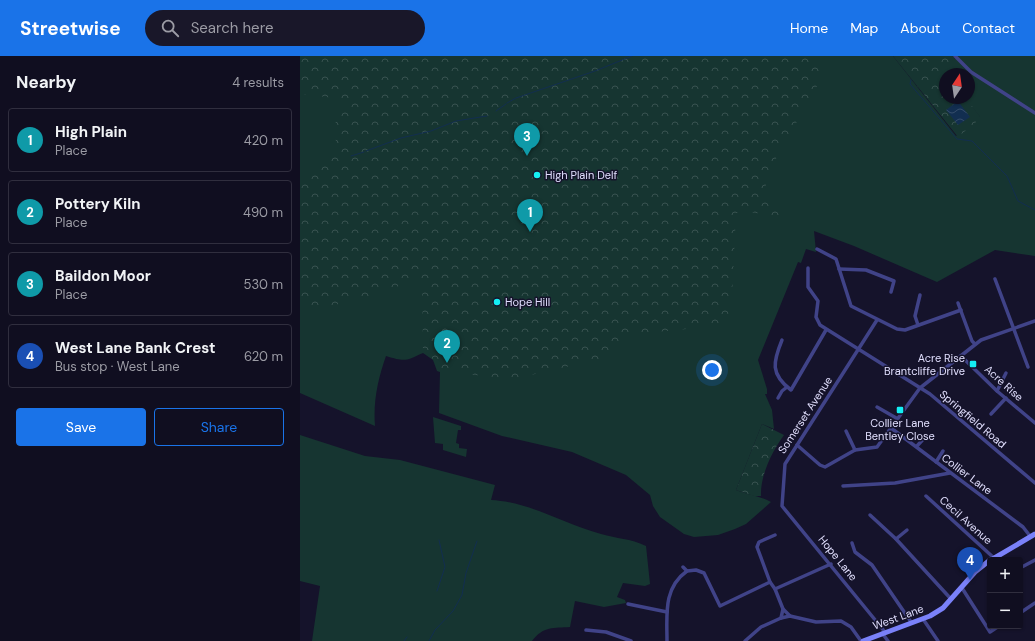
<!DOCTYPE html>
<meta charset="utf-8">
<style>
:root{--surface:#100e20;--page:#191729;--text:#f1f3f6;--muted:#9c9ca5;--line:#302e3e;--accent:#1a73e8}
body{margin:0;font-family:"DM Sans",sans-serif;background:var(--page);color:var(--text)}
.controls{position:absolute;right:12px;bottom:12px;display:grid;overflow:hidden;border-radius:4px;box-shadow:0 1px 3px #0004}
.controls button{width:36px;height:36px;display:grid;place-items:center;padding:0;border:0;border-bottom:1px solid var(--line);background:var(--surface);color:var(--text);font:20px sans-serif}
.compass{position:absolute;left:639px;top:12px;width:36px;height:36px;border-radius:50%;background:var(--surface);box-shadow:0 1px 3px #0004;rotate:13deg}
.you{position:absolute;left:412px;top:314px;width:14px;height:14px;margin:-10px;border:3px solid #fff;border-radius:50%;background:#1a73e8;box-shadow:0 0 0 6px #1a73e833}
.badge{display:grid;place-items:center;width:26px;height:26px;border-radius:50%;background:var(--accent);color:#fff;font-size:13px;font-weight:700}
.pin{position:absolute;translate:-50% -33px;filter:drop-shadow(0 1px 2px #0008)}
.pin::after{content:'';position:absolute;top:21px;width:14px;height:12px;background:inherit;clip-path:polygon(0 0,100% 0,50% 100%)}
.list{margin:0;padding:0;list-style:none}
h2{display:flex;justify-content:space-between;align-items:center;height:52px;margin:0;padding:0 16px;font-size:17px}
h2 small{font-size:13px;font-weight:400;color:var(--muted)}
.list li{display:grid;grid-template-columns:26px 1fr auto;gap:12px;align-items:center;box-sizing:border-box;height:64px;margin:0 8px 8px;padding:0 8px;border:1px solid var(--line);border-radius:4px}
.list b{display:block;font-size:15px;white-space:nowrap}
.list p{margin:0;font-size:13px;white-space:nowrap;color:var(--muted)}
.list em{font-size:13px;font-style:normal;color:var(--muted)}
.actions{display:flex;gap:8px;padding:12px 16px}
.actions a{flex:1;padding:9px 0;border:1px solid var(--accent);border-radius:4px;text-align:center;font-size:14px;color:var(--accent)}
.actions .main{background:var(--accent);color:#fff}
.icon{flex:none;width:22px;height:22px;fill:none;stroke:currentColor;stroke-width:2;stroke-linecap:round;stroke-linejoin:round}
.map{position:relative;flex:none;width:735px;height:585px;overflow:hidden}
header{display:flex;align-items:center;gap:24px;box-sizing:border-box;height:56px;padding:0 20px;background:var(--accent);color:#fff}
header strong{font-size:19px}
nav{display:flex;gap:22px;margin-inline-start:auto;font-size:14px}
.search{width:280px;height:36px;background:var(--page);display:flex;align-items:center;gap:10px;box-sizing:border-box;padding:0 14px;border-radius:22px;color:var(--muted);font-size:15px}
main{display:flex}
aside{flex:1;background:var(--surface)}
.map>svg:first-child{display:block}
</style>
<header>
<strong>Streetwise</strong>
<div class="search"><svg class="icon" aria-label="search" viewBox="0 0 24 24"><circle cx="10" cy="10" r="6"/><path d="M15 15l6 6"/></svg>Search here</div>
<nav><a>Home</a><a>Map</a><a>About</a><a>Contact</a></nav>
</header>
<main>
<aside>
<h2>Nearby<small>4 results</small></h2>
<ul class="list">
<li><span class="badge" style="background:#0f9aa8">1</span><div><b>High Plain</b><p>Place</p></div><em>420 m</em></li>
<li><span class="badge" style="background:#0f9aa8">2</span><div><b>Pottery Kiln</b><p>Place</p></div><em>490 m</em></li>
<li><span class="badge" style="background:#0f9aa8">3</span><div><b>Baildon Moor</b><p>Place</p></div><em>530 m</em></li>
<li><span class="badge" style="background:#1a4fb4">4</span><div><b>West Lane Bank Crest</b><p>Bus stop · West Lane</p></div><em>620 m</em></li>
</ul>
<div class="actions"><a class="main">Save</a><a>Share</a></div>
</aside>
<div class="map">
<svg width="735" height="585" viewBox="0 0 735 585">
<defs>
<pattern id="forest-crowns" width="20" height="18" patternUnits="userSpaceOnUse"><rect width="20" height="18" fill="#163531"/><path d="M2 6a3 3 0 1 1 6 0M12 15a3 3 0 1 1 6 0" fill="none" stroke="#385250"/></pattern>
<pattern id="water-waves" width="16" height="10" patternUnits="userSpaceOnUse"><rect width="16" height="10" fill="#122e50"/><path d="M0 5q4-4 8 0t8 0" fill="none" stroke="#344c6a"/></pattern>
</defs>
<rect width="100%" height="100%" fill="#15132b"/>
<g fill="#163531">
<path d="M 0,0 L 593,0 L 656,80 L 680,61 L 665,42 L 669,42 L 669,18 L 646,18 L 640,11 L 656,2 L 655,0 L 735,0 L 735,200 L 695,194 L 637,226 L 554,190 L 514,175 L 516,196 L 506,193 L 501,207 L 498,206 L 458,304 L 467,333 L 467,338 L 465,338 L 472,354 L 474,373 L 462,368 L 436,434 C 448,439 460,440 471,446 L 446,468 L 435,473 L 418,479 L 394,481 L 384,478 L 360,461 L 353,450 L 350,439 L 326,419 L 272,396 L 202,380 L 139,357 L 140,316 L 137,315 L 133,304 L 123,297 C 105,305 106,306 86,300 C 78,323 73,345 75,370 L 0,337 Z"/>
<polygon points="133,361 161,370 161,374 158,374 156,387 159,388 159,392 167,393 166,401 143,394 143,388 135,387"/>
<path d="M 0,379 L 65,400 L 100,404 L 195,429 L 191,444 C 230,446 264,468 301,478 C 317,483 330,482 346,490 L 350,528 L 345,530 L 323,527 L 317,541 L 325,544 L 326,547 L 304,551 L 275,545 L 270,571 C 254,572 243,570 232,585 L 12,585 L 20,530 L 0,525 Z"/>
</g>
<g fill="url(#forest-crowns)">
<path d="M 0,0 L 523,0 C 518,10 520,22 516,33 C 507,54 450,129 469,149 C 473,153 479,155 482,158 L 479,160 L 440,155 L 436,158 L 432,241 L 426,269 L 337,278 C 323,285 314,296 301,303 L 213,323 L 138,315 L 134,304 L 123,296 L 122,222 C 82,236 42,251 0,254 L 0,122 C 12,112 37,100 36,80 L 32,78 L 43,43 L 0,38 Z"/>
<polygon points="593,0 653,0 655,3 642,12 647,18 645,18 645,42 666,42 681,62 658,81"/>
<path d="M 462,368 L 484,379 C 472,395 460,420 461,440 L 454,440 L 436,434 Z"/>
</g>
<polygon fill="url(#water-waves)" points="658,45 670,61 658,69 646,54"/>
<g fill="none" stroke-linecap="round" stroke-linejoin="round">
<g stroke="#122e50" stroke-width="1">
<polyline points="611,24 610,28 657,83 672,85 707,120 718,145 735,154"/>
<polyline points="207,47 216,42 295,15 332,0"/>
<polyline points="196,55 206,48"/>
<polyline points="66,95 101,82 131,75 156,65 187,60"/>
<polyline points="51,100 64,96"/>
<polyline points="137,535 145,511 139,484"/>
<polyline points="104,585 107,581"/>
<polyline points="129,585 135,574 153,555 162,539 166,517 177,485"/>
</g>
<g stroke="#404388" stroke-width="3.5">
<polyline points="655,0 671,16 735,57"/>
<polyline points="517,193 536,203 551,250 597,273 605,274 661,254"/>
<polyline points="508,212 508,231 518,245 516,261 520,269 630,338 735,427"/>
<polyline points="539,213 566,214 594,225 591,236"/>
<polyline points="695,223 728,311"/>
<polyline points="658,247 672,285 675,288"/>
<polyline points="577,264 485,408 482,450 585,576"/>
<polyline points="618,269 615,260 620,239"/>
<path d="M 482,284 C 473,306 470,318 491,334 L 526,274"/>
<polyline points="661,300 697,335 735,367"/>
<polyline points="697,335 706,317"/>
<polyline points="478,342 482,335 487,331"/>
<polyline points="577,351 598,363"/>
<polyline points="691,358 706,342"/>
<polyline points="591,372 723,471 730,480"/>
<polyline points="546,375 555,394"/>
<polyline points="497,389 520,409 525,411 555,394 577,391 620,332 681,284 735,265"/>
<polyline points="617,390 626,380"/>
<polyline points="636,406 643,395"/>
<polyline points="543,430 595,427 650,417"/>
<polyline points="626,440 694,502"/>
<polyline points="570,459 596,483 651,543"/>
<polyline points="596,483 607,474"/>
<polyline points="552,487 555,496 572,509 611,566"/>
<polyline points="383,511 387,515 396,514 404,517 420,550 470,526 475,533 531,508"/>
<polyline points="720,512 735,504"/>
<polyline points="470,526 457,491 459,486 475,479"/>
<polyline points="662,532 690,576 699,570"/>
<polyline points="475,533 483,553"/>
<polyline points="328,548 367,556"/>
<polyline points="720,557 735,547"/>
<polyline points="481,562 483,553 490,560"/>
<polyline points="623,563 638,585"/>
<polyline points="286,574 306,576 331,585"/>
<polyline points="582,577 588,585"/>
<path d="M 367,585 C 367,559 363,532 387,515"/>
<polyline points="445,585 461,571 481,562 490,560 516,566 541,565 551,571 561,585"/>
</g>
<g stroke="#7a81f9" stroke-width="5">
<polyline points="691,504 735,478"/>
<polyline points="563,585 630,560 643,552 675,516 690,504"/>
</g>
</g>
<g fill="#14eff4" stroke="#15132b" stroke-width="1.5">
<circle cx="237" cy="119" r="4"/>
<circle cx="197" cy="246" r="4"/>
<rect x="669" y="304" width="8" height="8" rx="2"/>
<rect x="596" y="350" width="8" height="8" rx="2"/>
</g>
<g text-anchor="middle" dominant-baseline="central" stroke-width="3" stroke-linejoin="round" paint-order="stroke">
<g font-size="11" fill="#e0defd" stroke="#15132b" text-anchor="start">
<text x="245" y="119">High Plain Delf</text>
<text x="205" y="246">Hope Hill</text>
<text x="665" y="302" text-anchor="end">Acre Rise<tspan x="665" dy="13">Brantcliffe Drive</tspan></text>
<text x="600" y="367" text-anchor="middle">Collier Lane<tspan x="600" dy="13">Bentley Close</tspan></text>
</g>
<g font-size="11" fill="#e0defd" stroke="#15132b">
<text transform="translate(704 327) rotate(42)">Acre Rise</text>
<text transform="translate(505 359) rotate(-57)">Somerset Avenue</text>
<text transform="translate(673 363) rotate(40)">Springfield Road</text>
<text transform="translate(667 418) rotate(37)">Collier Lane</text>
<text transform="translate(666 464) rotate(42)">Cecil Avenue</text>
<text transform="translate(538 502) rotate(51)">Hope Lane</text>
<text transform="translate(598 561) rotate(-20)">West Lane</text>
</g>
</g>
</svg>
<div class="controls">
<button>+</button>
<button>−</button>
</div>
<svg class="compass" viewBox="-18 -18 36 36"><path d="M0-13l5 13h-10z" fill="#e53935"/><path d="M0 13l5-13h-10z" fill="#9c9ca5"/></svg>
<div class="you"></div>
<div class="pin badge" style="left:230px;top:176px;background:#0f9aa8">1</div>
<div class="pin badge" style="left:147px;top:307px;background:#0f9aa8">2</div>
<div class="pin badge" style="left:227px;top:100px;background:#0f9aa8">3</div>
<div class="pin badge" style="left:670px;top:524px;background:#1a4fb4">4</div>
</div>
</main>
